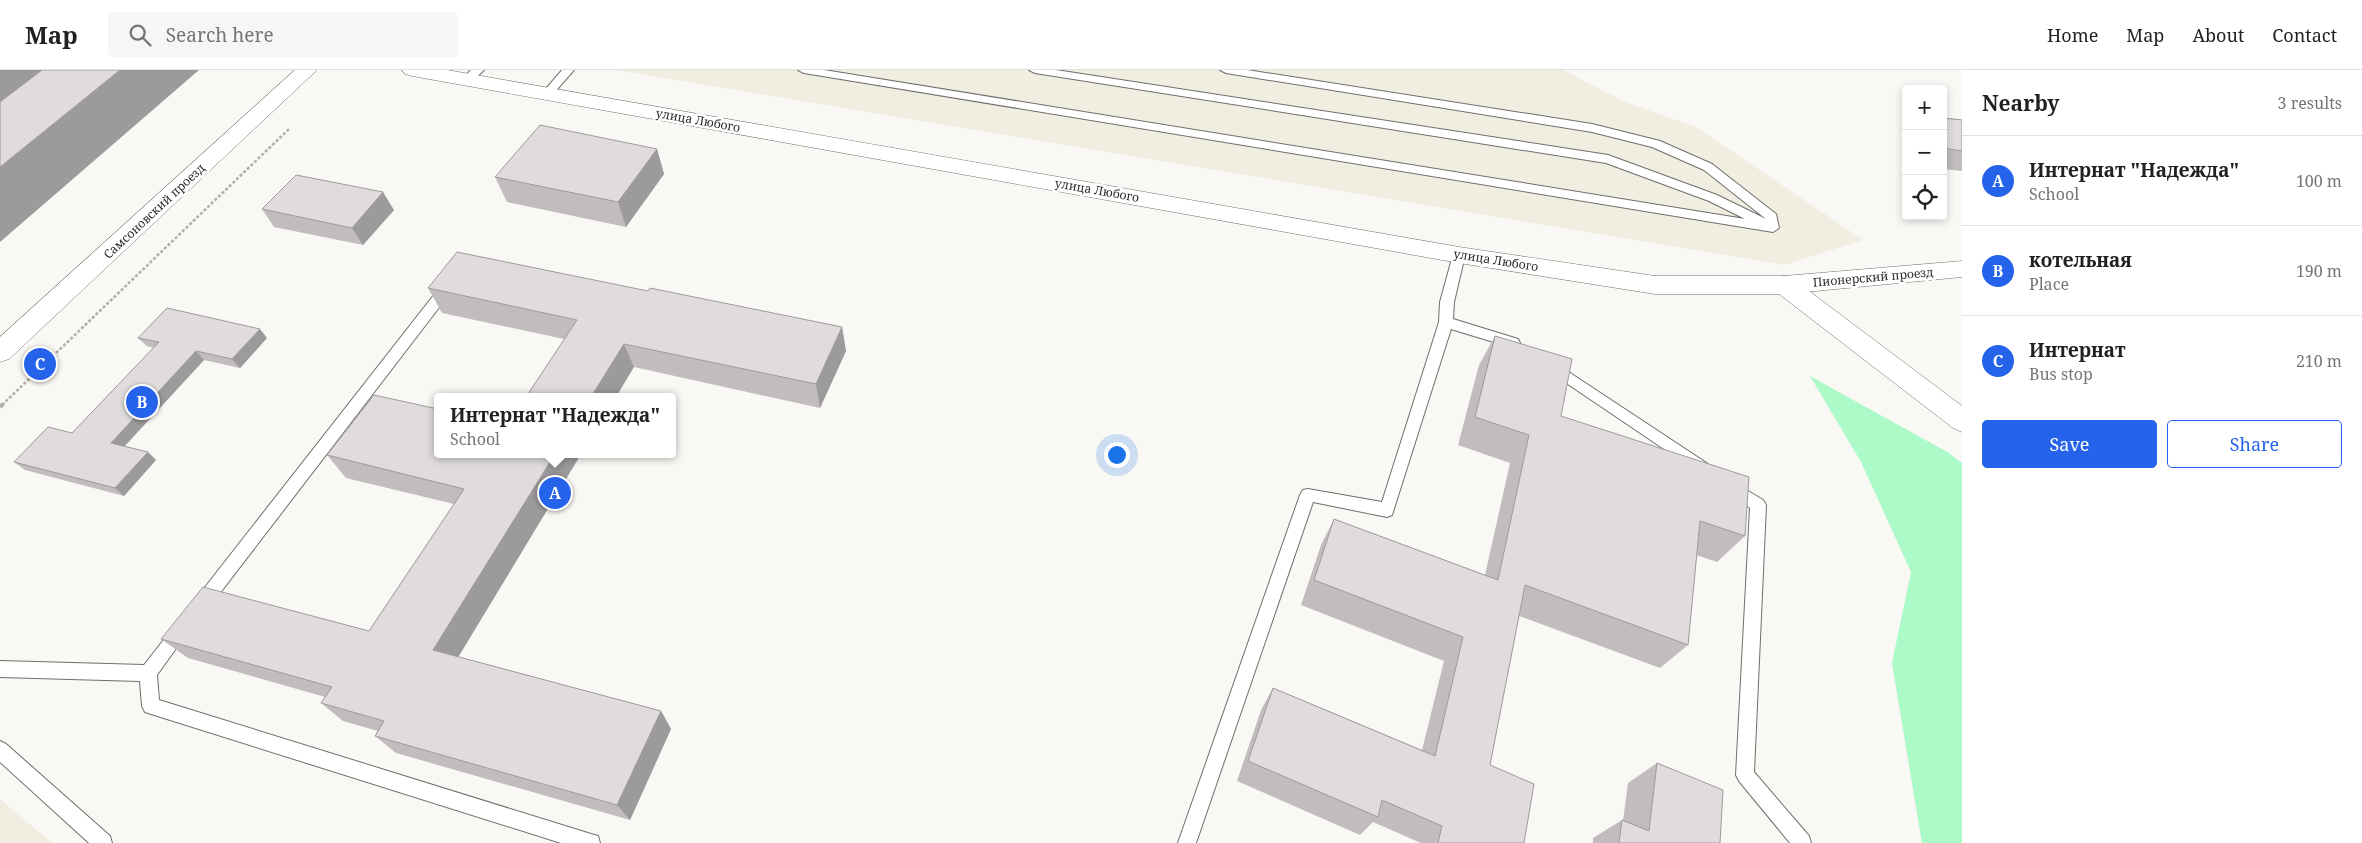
<!DOCTYPE html>
<meta charset="utf-8">
<style>
:root{--surface:#fff;--page:#f6f6f6;--text:#202124;--muted:#757577;--line:#e0e0e0;--accent:#2563eb}
body{margin:0;font-family:"Noto Serif",serif;background:var(--page);color:var(--text)}
.controls{position:absolute;right:15px;top:15px;display:grid;overflow:hidden;border-radius:5px;box-shadow:0 2px 8px #0003}
.controls button{width:45px;height:45px;display:grid;place-items:center;padding:0;border:0;border-bottom:1px solid var(--line);background:var(--surface);color:var(--text);font:25px sans-serif}
.you{position:absolute;left:1116px;top:384px;width:18px;height:18px;margin:-12px;border:4px solid #fff;border-radius:50%;background:#1a73e8;box-shadow:0 0 0 8px #1a73e833}
.badge{display:grid;place-items:center;width:32px;height:32px;border-radius:50%;background:var(--accent);color:#fff;font-size:16px;font-weight:700}
.pin{position:absolute;translate:-50% -50%;border:2px solid #fff;box-shadow:0 1px 5px #0006}
.popup{position:absolute;left:434px;top:323px;width:242px;height:65px;box-sizing:border-box;display:grid;place-content:center;border-radius:5px;background:var(--surface);filter:drop-shadow(0 1px 4px #0005);font-size:16px;white-space:nowrap;color:var(--muted)}
.popup b{font-size:19px;color:var(--text)}
.popup::after{content:'';position:absolute;left:50%;top:100%;margin-left:-10px;border:10px solid transparent;border-top-color:var(--surface)}
.list{margin:0;padding:0;list-style:none}
h2{display:flex;justify-content:space-between;align-items:center;height:65px;margin:0;padding:0 20px;font-size:21px}
h2 small{font-size:16px;font-weight:400;color:var(--muted)}
.list li{display:grid;grid-template-columns:32px 1fr auto;gap:15px;align-items:center;box-sizing:border-box;height:90px;padding:0 20px;border-top:1px solid var(--line)}
.list b{display:block;font-size:19px;white-space:nowrap}
.list p{margin:0;font-size:16px;white-space:nowrap;color:var(--muted)}
.list em{font-size:16px;font-style:normal;color:var(--muted)}
.actions{display:flex;gap:10px;padding:15px 20px}
.actions a{flex:1;padding:11px 0;border:1px solid var(--accent);border-radius:5px;text-align:center;font-size:18px;color:var(--accent)}
.actions .main{background:var(--accent);color:#fff}
.icon{flex:none;width:28px;height:28px;fill:none;stroke:currentColor;stroke-width:2;stroke-linecap:round;stroke-linejoin:round}
.map{position:relative;flex:none;width:1962px;height:773px;overflow:hidden}
header{display:flex;align-items:center;gap:30px;box-sizing:border-box;height:70px;padding:0 25px;background:var(--surface);border-bottom:1px solid var(--line)}
header strong{font-size:24px}
nav{display:flex;gap:28px;margin-inline-start:auto;font-size:18px}
.search{width:350px;height:45px;background:var(--page);display:flex;align-items:center;gap:12px;box-sizing:border-box;padding:0 18px;border-radius:5px;color:var(--muted);font-size:19px}
main{display:flex}
aside{flex:1;background:var(--surface)}
.map>svg:first-child{display:block}
</style>
<header>
<strong>Map</strong>
<div class="search"><svg class="icon" aria-label="search" viewBox="0 0 24 24"><circle cx="10" cy="10" r="6"/><path d="M15 15l6 6"/></svg>Search here</div>
<nav><a>Home</a><a>Map</a><a>About</a><a>Contact</a></nav>
</header>
<main>
<div class="map">
<svg width="1962" height="773" viewBox="0 0 1962 773">
<rect width="100%" height="100%" fill="#f9f8f4"/>
<g fill="#f0ede1">
<polygon points="615,0 1563,0 1625,32 1696,57 1863,170 1784,195"/>
<polygon points="0,729 52,773 0,773"/>
</g>
<polygon fill="#abfac7" points="1810,306 1949,383 1962,393 1962,773 1922,773 1892,593 1911,502 1861,392"/>
<g fill="none" stroke-linecap="round" stroke-linejoin="round">
<g stroke="#6f6e6a" stroke-width="2">
<g id="lane">
<polygon points="471,0 484,0 472,11 464,11 462,9"/>
<polygon points="562,0 574,0 552,25 544,25 544,21"/>
<polygon points="798,0 824,0 1745,149 1709,131 1606,93 1035,3 1029,0 1056,0 1608,85 1717,125 1766,149 1704,100 1652,77 1592,62 1226,3 1220,0 1247,0 1592,54 1660,71 1712,94 1776,144 1779,158 1773,162 804,3"/>
<polygon points="1459,180 1465,185 1454,232 1453,249 1518,269 1520,273 1518,277 1513,278 1451,259 1392,445 1387,447 1313,432 1196,773 1178,773 1300,425 1303,420 1308,419 1382,432 1439,252 1440,232 1453,185"/>
<polygon points="449,210 454,212 456,215 454,218 207,540 201,542 195,540 193,535 195,530 444,212"/>
<polygon points="1552,291 1708,394 1711,398 1708,402 1703,404 1698,402 1547,300 1545,296 1547,292"/>
<polygon points="1730,410 1763,430 1766,435 1754,702 1809,766 1811,773 1790,773 1739,711 1736,705 1750,438 1725,420 1722,416 1725,412"/>
<polygon points="182,551 188,554 190,559 157,605 159,630 591,764 598,766 600,773 561,773 151,644 145,642 142,636 140,611 0,607 0,591 144,595 176,554"/>
<polygon points="0,671 6,674 110,766 112,773 89,773 0,692"/>
</g>
</g>
<g stroke="#6f6e6a" stroke-width="1">
<polygon id="street" points="1784,206 1793,209 1962,336 1962,362 1953,358 1775,221 1772,215 1775,209"/>
</g>
<g stroke="#6f6e6a" stroke-width="1">
<g id="secondary">
<polygon points="295,0 317,0 9,289 0,292 0,267"/>
<polygon points="402,0 447,0 1459,177 1655,206 1784,206 1962,191 1962,207 1784,224 1655,224 1459,193 412,6 405,4"/>
</g>
</g>
<polyline stroke="#afaeab" stroke-width="2.5" stroke-dasharray="3 2" stroke-linecap="butt" points="2,335 289,59"/>
<polyline stroke="#afaeab" stroke-width="4" stroke-dasharray="4.5 2.5" stroke-linecap="butt" points="0,337 3,334"/>
<use href="#lane" fill="#fff" fill-rule="evenodd"/>
<use href="#street" fill="#fff" fill-rule="evenodd"/>
<use href="#secondary" fill="#fff" fill-rule="evenodd"/>
</g>
<g fill="#c1bdbf">
<polygon points="1943,48 1962,50 1962,101 1943,99"/>
<polygon points="657,79 664,104 626,157 507,132 495,107"/>
<polygon points="262,139 394,140 363,175 274,157"/>
<polygon points="428,218 648,221 842,257 846,281 820,338 634,297 564,269 442,243"/>
<polygon points="1495,266 1561,346 1745,466 1717,492 1696,485 1688,575 1660,598 1519,546 1490,695 1524,773 1421,773 1373,752 1360,765 1237,711 1261,640 1273,618 1422,680 1444,591 1301,535 1321,475 1334,449 1485,505 1510,393 1458,375 1479,295"/>
<polygon points="138,268 267,268 240,298 204,290 125,376 156,390 124,426 25,400 14,392 72,363 154,278 147,276"/>
<polygon points="438,384 581,384 458,587 661,641 671,659 630,750 396,683 375,666 378,661 343,651 321,633 325,627 188,588 161,569 369,561 454,434 346,408 327,385"/>
<polygon points="1657,693 1720,773 1593,773 1593,768 1622,750 1623,751 1628,713"/>
</g>
<g fill="#9d9a9b">
<polygon points="0,0 43,0 0,32"/>
<polygon points="120,0 199,0 0,172 0,97"/>
<polygon points="657,79 664,104 626,157 618,132"/>
<polygon points="383,122 394,140 363,175 352,158"/>
<polygon points="842,257 846,281 820,338 816,314"/>
<polygon points="260,259 267,268 240,298 232,289"/>
<polygon points="624,274 634,297 616,327 591,327"/>
<polygon points="196,281 204,290 120,381 111,373"/>
<polygon points="148,382 156,390 124,426 115,418"/>
<polygon points="555,384 581,384 451,599 433,580"/>
<polygon points="661,641 671,659 630,750 617,735"/>
</g>
<g fill="#e0dcde" stroke="#9d9a9b">
<polygon points="42,0 120,0 0,97 0,32"/>
<polygon points="1943,48 1962,50 1962,81 1943,78"/>
<polygon points="540,55 657,79 618,132 495,107"/>
<polygon points="296,105 383,122 352,158 262,139"/>
<polygon points="457,182 648,221 650,218 842,257 816,314 624,274 591,327 526,327 577,250 428,218"/>
<polygon points="167,238 260,259 232,289 196,281 111,373 148,382 115,418 14,392 48,357 72,363 159,272 138,268"/>
<polygon points="1495,266 1572,289 1561,346 1749,407 1745,466 1700,451 1688,575 1525,515 1490,695 1534,714 1524,773 1438,773 1442,756 1382,730 1378,747 1248,691 1273,618 1435,686 1463,567 1314,510 1334,449 1498,510 1529,365 1475,347"/>
<polygon points="374,325 438,339 438,384 555,384 433,580 661,641 617,735 375,666 384,651 321,633 332,617 161,569 203,517 369,561 464,419 327,385"/>
<polygon points="1657,693 1723,720 1720,773 1619,773 1622,750 1649,761"/>
</g>
<g text-anchor="middle" dominant-baseline="central" stroke-width="5" stroke-linejoin="round" paint-order="stroke">
<g font-size="12" fill="#2d2c2b" stroke="#fff">
<text transform="translate(698 50) rotate(10)">улица Любого</text>
<text transform="translate(1097 120) rotate(10)">улица Любого</text>
<text transform="translate(154 141) rotate(-43)">Самсоновский проезд</text>
<text transform="translate(1496 190) rotate(9)">улица Любого</text>
<text transform="translate(1873 207) rotate(-5)">Пионерский проезд</text>
</g>
</g>
</svg>
<div class="controls">
<button>+</button>
<button>−</button>
<button><svg class="icon" aria-label="locate" viewBox="0 0 24 24"><circle cx="12" cy="12" r="6"/><path d="M12 2v4M12 18v4M2 12h4M18 12h4"/></svg></button>
</div>
<div class="you"></div>
<div class="pin badge" style="left:555px;top:423px">A</div>
<div class="popup"><b>Интернат &quot;Надежда&quot;</b>School</div>
<div class="pin badge" style="left:142px;top:332px">B</div>
<div class="pin badge" style="left:40px;top:294px">C</div>
</div>
<aside>
<h2>Nearby<small>3 results</small></h2>
<ul class="list">
<li><span class="badge">A</span><div><b>Интернат &quot;Надежда&quot;</b><p>School</p></div><em>100 m</em></li>
<li><span class="badge">B</span><div><b>котельная</b><p>Place</p></div><em>190 m</em></li>
<li><span class="badge">C</span><div><b>Интернат</b><p>Bus stop</p></div><em>210 m</em></li>
</ul>
<div class="actions"><a class="main">Save</a><a>Share</a></div>
</aside>
</main>
